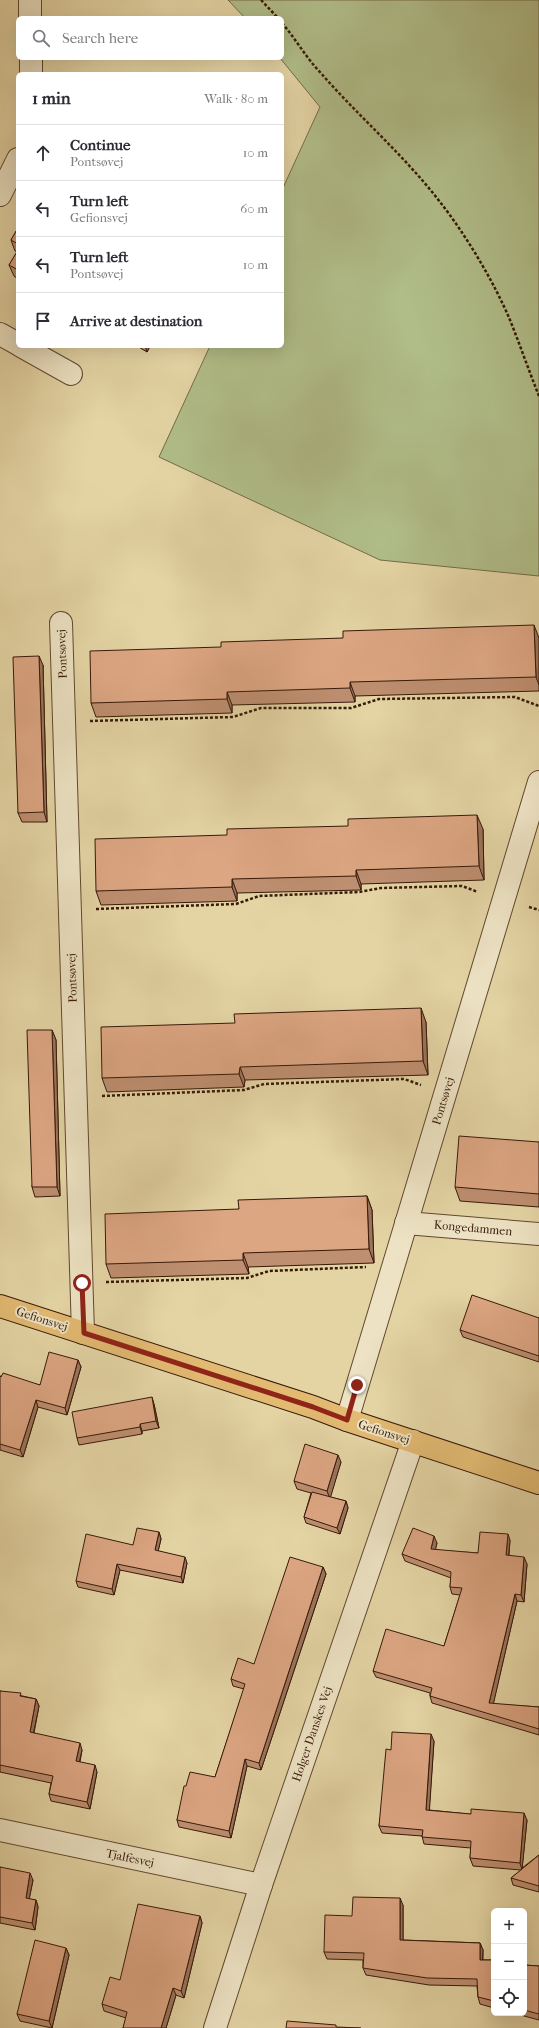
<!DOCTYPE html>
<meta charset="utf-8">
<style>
:root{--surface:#fff;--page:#f7f7f7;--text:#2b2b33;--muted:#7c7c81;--line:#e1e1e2}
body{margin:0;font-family:"IM FELL French Canon",serif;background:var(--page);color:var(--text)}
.controls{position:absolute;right:12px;bottom:12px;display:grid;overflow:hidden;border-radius:6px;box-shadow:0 4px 16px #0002}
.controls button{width:36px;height:36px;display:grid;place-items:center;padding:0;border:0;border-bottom:1px solid var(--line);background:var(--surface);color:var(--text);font:20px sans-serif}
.stop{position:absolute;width:12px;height:12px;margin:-9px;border:3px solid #8f2418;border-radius:50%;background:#fff}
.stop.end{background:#8f2418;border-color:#fff;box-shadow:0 1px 4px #0008}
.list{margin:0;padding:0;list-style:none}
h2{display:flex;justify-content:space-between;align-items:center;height:52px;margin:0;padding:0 16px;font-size:17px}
h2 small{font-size:13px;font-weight:400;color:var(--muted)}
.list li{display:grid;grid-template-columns:26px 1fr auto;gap:12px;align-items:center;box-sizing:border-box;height:56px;padding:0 16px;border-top:1px solid var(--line)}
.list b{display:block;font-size:15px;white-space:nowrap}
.list p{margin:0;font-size:13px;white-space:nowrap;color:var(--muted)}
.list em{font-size:13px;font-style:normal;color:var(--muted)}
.icon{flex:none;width:22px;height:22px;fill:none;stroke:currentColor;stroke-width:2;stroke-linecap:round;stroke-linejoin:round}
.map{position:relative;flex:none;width:539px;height:2028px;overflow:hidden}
.search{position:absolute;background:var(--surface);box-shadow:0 4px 16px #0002;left:16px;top:16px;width:268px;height:44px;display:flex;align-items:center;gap:10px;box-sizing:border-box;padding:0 14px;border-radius:6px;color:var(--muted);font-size:15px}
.panel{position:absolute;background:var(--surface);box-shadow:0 4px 16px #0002;left:16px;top:72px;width:268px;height:276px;border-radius:6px}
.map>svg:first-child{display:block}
</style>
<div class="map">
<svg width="539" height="2028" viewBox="0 0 539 2028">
<rect width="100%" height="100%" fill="#e4d4a4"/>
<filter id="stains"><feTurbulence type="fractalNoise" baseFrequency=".005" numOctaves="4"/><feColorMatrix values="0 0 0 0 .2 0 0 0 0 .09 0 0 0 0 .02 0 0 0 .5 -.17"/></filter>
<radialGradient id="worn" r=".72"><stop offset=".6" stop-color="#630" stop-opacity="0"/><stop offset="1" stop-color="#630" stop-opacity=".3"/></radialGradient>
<polygon fill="#b0bd88" stroke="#746b48" points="228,0 539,0 539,576 380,560 159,457 210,346 282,346 282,190 320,107 280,58 282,58 282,18 245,18"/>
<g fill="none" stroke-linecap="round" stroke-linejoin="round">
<g stroke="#62482f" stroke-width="24">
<g id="minor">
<polyline points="30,0 30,18"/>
<polyline points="31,58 31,74"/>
<polyline points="0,195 18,159"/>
<polyline points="0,334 18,344"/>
<polyline points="21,346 71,374"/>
<polyline points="61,623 83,1333"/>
<polyline points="406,1223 539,1234"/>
<polyline points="347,1420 539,782"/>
<polyline points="0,1830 261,1885"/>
<polyline points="215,2028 261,1885 413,1441"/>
</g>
</g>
<g stroke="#371908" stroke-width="24">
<polyline id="major" points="0,1306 313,1407 347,1420 539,1483"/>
</g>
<g stroke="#371908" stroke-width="2.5" stroke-dasharray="3 2" stroke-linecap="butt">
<polyline points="261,0 278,18"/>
<path d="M 282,23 C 295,38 305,56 319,71 C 358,116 404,155 440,202 C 466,235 494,282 510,320 C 520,345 529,371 539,396"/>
<polyline points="90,721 233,717 261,708 351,708 379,699 515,697 539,706"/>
<polyline points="529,907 539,910"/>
<polyline points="96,909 236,904 259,896 359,892 381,888 462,886 478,892"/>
<polyline points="102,1096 244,1090 264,1084 404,1079 421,1085"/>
<polyline points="106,1282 247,1278 269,1271 366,1267"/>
</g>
<use href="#minor" stroke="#ede3c4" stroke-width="22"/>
<use href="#major" stroke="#e2ba72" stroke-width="22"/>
</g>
<g fill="#be8f71" stroke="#371908">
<polygon points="18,228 18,279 14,276 9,265 17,252 15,251 11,240"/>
<polygon points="137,346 150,346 147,352"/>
<polygon points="539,638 539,691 355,696 355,702 232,705 232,713 96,717 91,703"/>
<polygon points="43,665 47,822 22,822 18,813"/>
<polygon points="483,829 484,880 361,884 361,890 237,893 237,901 101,905 96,891"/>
<polygon points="426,1022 428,1075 245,1080 244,1087 107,1092 102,1078"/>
<polygon points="52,1030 56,1040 60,1196 35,1197 32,1187"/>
<polygon points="539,1142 539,1207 460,1201 455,1187"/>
<polygon points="367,1196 372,1210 374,1263 248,1267 249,1274 111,1278 106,1264 239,1209"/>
<polygon points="539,1318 539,1362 463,1337 460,1330"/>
<polygon points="78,1360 81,1367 67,1415 38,1407 23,1457 0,1450 0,1376 40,1385"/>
<polygon points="154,1404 159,1428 142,1431 142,1434 79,1445 77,1438"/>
<polygon points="341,1462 330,1497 346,1501 348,1508 340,1534 306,1523 304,1517 311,1493 297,1489 294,1481"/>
<polygon points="159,1532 161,1539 158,1551 187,1563 183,1583 120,1570 114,1595 78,1587 76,1581 133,1545"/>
<polygon points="510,1540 509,1556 527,1564 524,1602 517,1601 493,1704 539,1707 539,1735 432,1703 430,1696 430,1693 376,1677 373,1671 444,1646 460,1595 452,1594 450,1587 451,1578 405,1561 402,1554 437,1543 435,1550 478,1553"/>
<polygon points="323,1567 326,1574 261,1770 247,1766 231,1838 179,1827 177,1820 186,1786 215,1777 244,1689 233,1686 231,1679 254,1664"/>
<polygon points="0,1691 36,1699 39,1706 34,1733 82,1750 80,1762 97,1772 90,1809 51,1801 49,1794 51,1783 0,1772"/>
<polygon points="434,1741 429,1810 527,1820 522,1868 539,1855 539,1892 513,1885 511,1878 521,1870 473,1866 470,1858 471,1848 424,1844 422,1836 382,1833 379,1826 391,1750"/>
<polygon points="0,1867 33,1880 29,1899 36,1900 38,1907 35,1930 0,1923"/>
<polygon points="403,1905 403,1940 480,1943 483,1950 483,1960 494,1960 494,2008 480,2004 478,1997 477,1986 429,1985 366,1975 363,1968 363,1960 327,1959 324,1952 352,1916"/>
<polygon points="200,1916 202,1923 184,1998 176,1995 166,2028 123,2028 126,2018 104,2011 102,2004 120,1980"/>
<polygon points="66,1948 69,1955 52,2028 20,2021 17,2014"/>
<polygon points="524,1965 539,1966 539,2020 513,2013 524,2013"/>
</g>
<g fill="#9b745c" stroke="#371908">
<polygon points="145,346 150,346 147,352"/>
<polygon points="534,625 539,638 539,685 536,677"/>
<polygon points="39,656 43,665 47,822 44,812"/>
<polygon points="350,682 355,696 355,702 350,688"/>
<polygon points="227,692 232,705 232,713 227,699"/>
<polygon points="477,815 483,829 484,880 479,866"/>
<polygon points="356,870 361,884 361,890 356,876"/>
<polygon points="232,879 237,893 237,901 232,887"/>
<polygon points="421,1008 426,1022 428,1075 423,1061"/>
<polygon points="52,1030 56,1040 60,1196 57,1187"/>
<polygon points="240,1067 245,1080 244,1087 239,1074"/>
<polygon points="367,1196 372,1210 374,1263 369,1249"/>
<polygon points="243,1253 248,1267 249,1274 243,1260"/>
<polygon points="78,1360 81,1367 67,1415 65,1408"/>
<polygon points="152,1397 154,1404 159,1428 156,1421"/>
<polygon points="36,1400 38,1407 23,1457 20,1450"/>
<polygon points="140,1424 142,1431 142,1434 140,1427"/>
<polygon points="338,1455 341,1462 330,1499 327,1491"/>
<polygon points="346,1501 348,1508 340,1534 337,1528"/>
<polygon points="159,1532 161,1539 157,1556 155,1550"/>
<polygon points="508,1534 510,1540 508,1562 506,1555"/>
<polygon points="434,1536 437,1543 434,1556 431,1549"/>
<polygon points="185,1557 187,1563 183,1583 181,1577"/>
<polygon points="524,1557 527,1564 524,1602 521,1595"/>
<polygon points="117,1564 120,1570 114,1595 112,1589"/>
<polygon points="323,1567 326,1574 261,1770 259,1763"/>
<polygon points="515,1594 517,1601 492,1710 489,1703"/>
<polygon points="36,1699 39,1706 32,1740 30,1732"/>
<polygon points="431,1734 434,1741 429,1817 426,1810"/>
<polygon points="80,1743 82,1750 78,1768 76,1761"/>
<polygon points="245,1759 247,1766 231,1838 229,1831"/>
<polygon points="95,1765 97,1772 90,1809 87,1802"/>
<polygon points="524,1813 527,1820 522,1870 520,1863"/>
<polygon points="30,1873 33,1880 28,1905 26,1898"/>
<polygon points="400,1898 403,1905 403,1947 400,1940"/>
<polygon points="36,1900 38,1907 35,1930 32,1923"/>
<polygon points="200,1916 202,1923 184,1998 181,1991"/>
<polygon points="480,1943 483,1950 482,1967 480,1960"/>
<polygon points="66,1948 69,1955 52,2028 49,2021"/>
<polygon points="173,1988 176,1995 166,2028 161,2028"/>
</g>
<g fill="#dda683" stroke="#371908">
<polygon points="18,228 18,244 11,240"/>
<polygon points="18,250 18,270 9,265"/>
<polygon points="534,625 536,677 350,682 350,688 227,692 227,699 91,703 90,651 221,647 221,642 343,638 343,631"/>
<polygon points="39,656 44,812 18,813 13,657"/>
<polygon points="477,815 479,866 356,870 356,876 232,879 232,887 96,891 95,839 227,835 227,829 348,826 348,819"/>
<polygon points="421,1008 423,1061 240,1067 239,1074 102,1078 101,1027 235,1023 234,1014"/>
<polygon points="27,1030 52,1030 57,1187 32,1187"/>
<polygon points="459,1136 539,1142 539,1194 455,1187"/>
<polygon points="367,1196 369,1249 243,1253 243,1260 106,1264 105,1214 239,1209 238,1200"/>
<polygon points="472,1295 539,1318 539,1356 460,1330"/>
<polygon points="49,1352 78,1360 65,1408 36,1400 20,1450 0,1444 0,1376 1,1377 3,1373 40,1385"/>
<polygon points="152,1397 156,1421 140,1424 140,1427 77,1438 72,1412"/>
<polygon points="305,1444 338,1455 327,1491 294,1481"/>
<polygon points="312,1492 346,1501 337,1528 304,1517"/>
<polygon points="137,1528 159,1532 155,1550 185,1557 181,1577 117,1564 112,1589 76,1581 86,1534 133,1545"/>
<polygon points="413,1528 434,1536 431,1549 478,1553 480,1532 508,1534 506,1555 524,1557 521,1595 515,1594 489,1703 539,1707 539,1729 430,1696 432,1688 373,1671 386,1629 444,1646 462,1588 450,1587 451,1572 402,1554"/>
<polygon points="290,1557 323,1567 259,1763 245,1759 229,1831 177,1820 184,1786 186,1786 190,1772 215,1777 245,1684 231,1679 238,1658 254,1664"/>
<polygon points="0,1691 21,1693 20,1696 36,1699 30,1732 80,1743 76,1761 95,1765 87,1802 49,1794 53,1776 0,1765"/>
<polygon points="392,1732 431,1734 426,1810 471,1814 471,1809 524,1813 520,1863 470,1858 471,1841 422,1837 423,1830 379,1826 386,1749 391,1750"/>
<polygon points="539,1855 539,1886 511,1878"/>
<polygon points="0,1867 30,1873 26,1898 36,1900 32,1923 0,1917"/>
<polygon points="353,1897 400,1898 400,1940 480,1943 480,1960 494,1960 494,2001 478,1997 477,1979 427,1978 363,1968 364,1953 324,1952 325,1915 352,1916"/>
<polygon points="138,1904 200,1916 181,1991 173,1988 161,2028 123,2028 127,2012 102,2004 110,1977 120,1980"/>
<polygon points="35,1940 66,1948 49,2021 17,2014"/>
<polygon points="524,1965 539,1966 539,2014 524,2010"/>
<polygon points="287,2021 336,2025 336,2027 361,2028 286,2028"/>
</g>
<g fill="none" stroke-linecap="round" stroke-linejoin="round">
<polyline stroke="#8f2418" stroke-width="5" points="82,1283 84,1333 313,1407 347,1420 357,1385"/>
</g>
<g text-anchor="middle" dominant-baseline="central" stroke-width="4" stroke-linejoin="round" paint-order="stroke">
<g font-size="12" fill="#371908" stroke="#ede3c4">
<text transform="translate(62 654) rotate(-92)">Pontsøvej</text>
<text transform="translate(72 978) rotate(-92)">Pontsøvej</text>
<text transform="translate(443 1101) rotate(-73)">Pontsøvej</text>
<text transform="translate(473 1228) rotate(5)">Kongedammen</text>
<text transform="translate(42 1319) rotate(18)">Gefionsvej</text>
<text transform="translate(384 1432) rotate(18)">Gefionsvej</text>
<text transform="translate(312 1734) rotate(-71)">Holger Danskes Vej</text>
<text transform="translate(130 1858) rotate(12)">Tjalfesvej</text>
</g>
</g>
<rect width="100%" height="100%" filter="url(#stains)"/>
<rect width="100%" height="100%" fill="url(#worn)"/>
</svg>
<div class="controls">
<button>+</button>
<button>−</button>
<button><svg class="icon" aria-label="locate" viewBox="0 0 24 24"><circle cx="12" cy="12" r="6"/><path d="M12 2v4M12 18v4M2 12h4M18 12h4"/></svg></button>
</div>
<div class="stop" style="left:82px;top:1283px"></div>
<div class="stop end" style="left:357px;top:1385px"></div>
<div class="search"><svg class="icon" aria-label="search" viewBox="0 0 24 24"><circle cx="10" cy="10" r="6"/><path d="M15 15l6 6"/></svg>Search here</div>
<section class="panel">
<h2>1 min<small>Walk · 80 m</small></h2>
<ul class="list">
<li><svg class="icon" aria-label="ahead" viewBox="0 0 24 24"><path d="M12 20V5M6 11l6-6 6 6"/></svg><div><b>Continue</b><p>Pontsøvej</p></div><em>10 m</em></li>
<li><svg class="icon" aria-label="left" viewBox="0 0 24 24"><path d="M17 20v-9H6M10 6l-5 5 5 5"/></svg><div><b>Turn left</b><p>Gefionsvej</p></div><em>60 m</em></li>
<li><svg class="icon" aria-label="left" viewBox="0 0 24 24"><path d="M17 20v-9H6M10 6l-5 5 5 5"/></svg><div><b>Turn left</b><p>Pontsøvej</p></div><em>10 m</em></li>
<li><svg class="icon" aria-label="arrive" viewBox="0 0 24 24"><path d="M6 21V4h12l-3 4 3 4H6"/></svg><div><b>Arrive at destination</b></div></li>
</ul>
</section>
</div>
